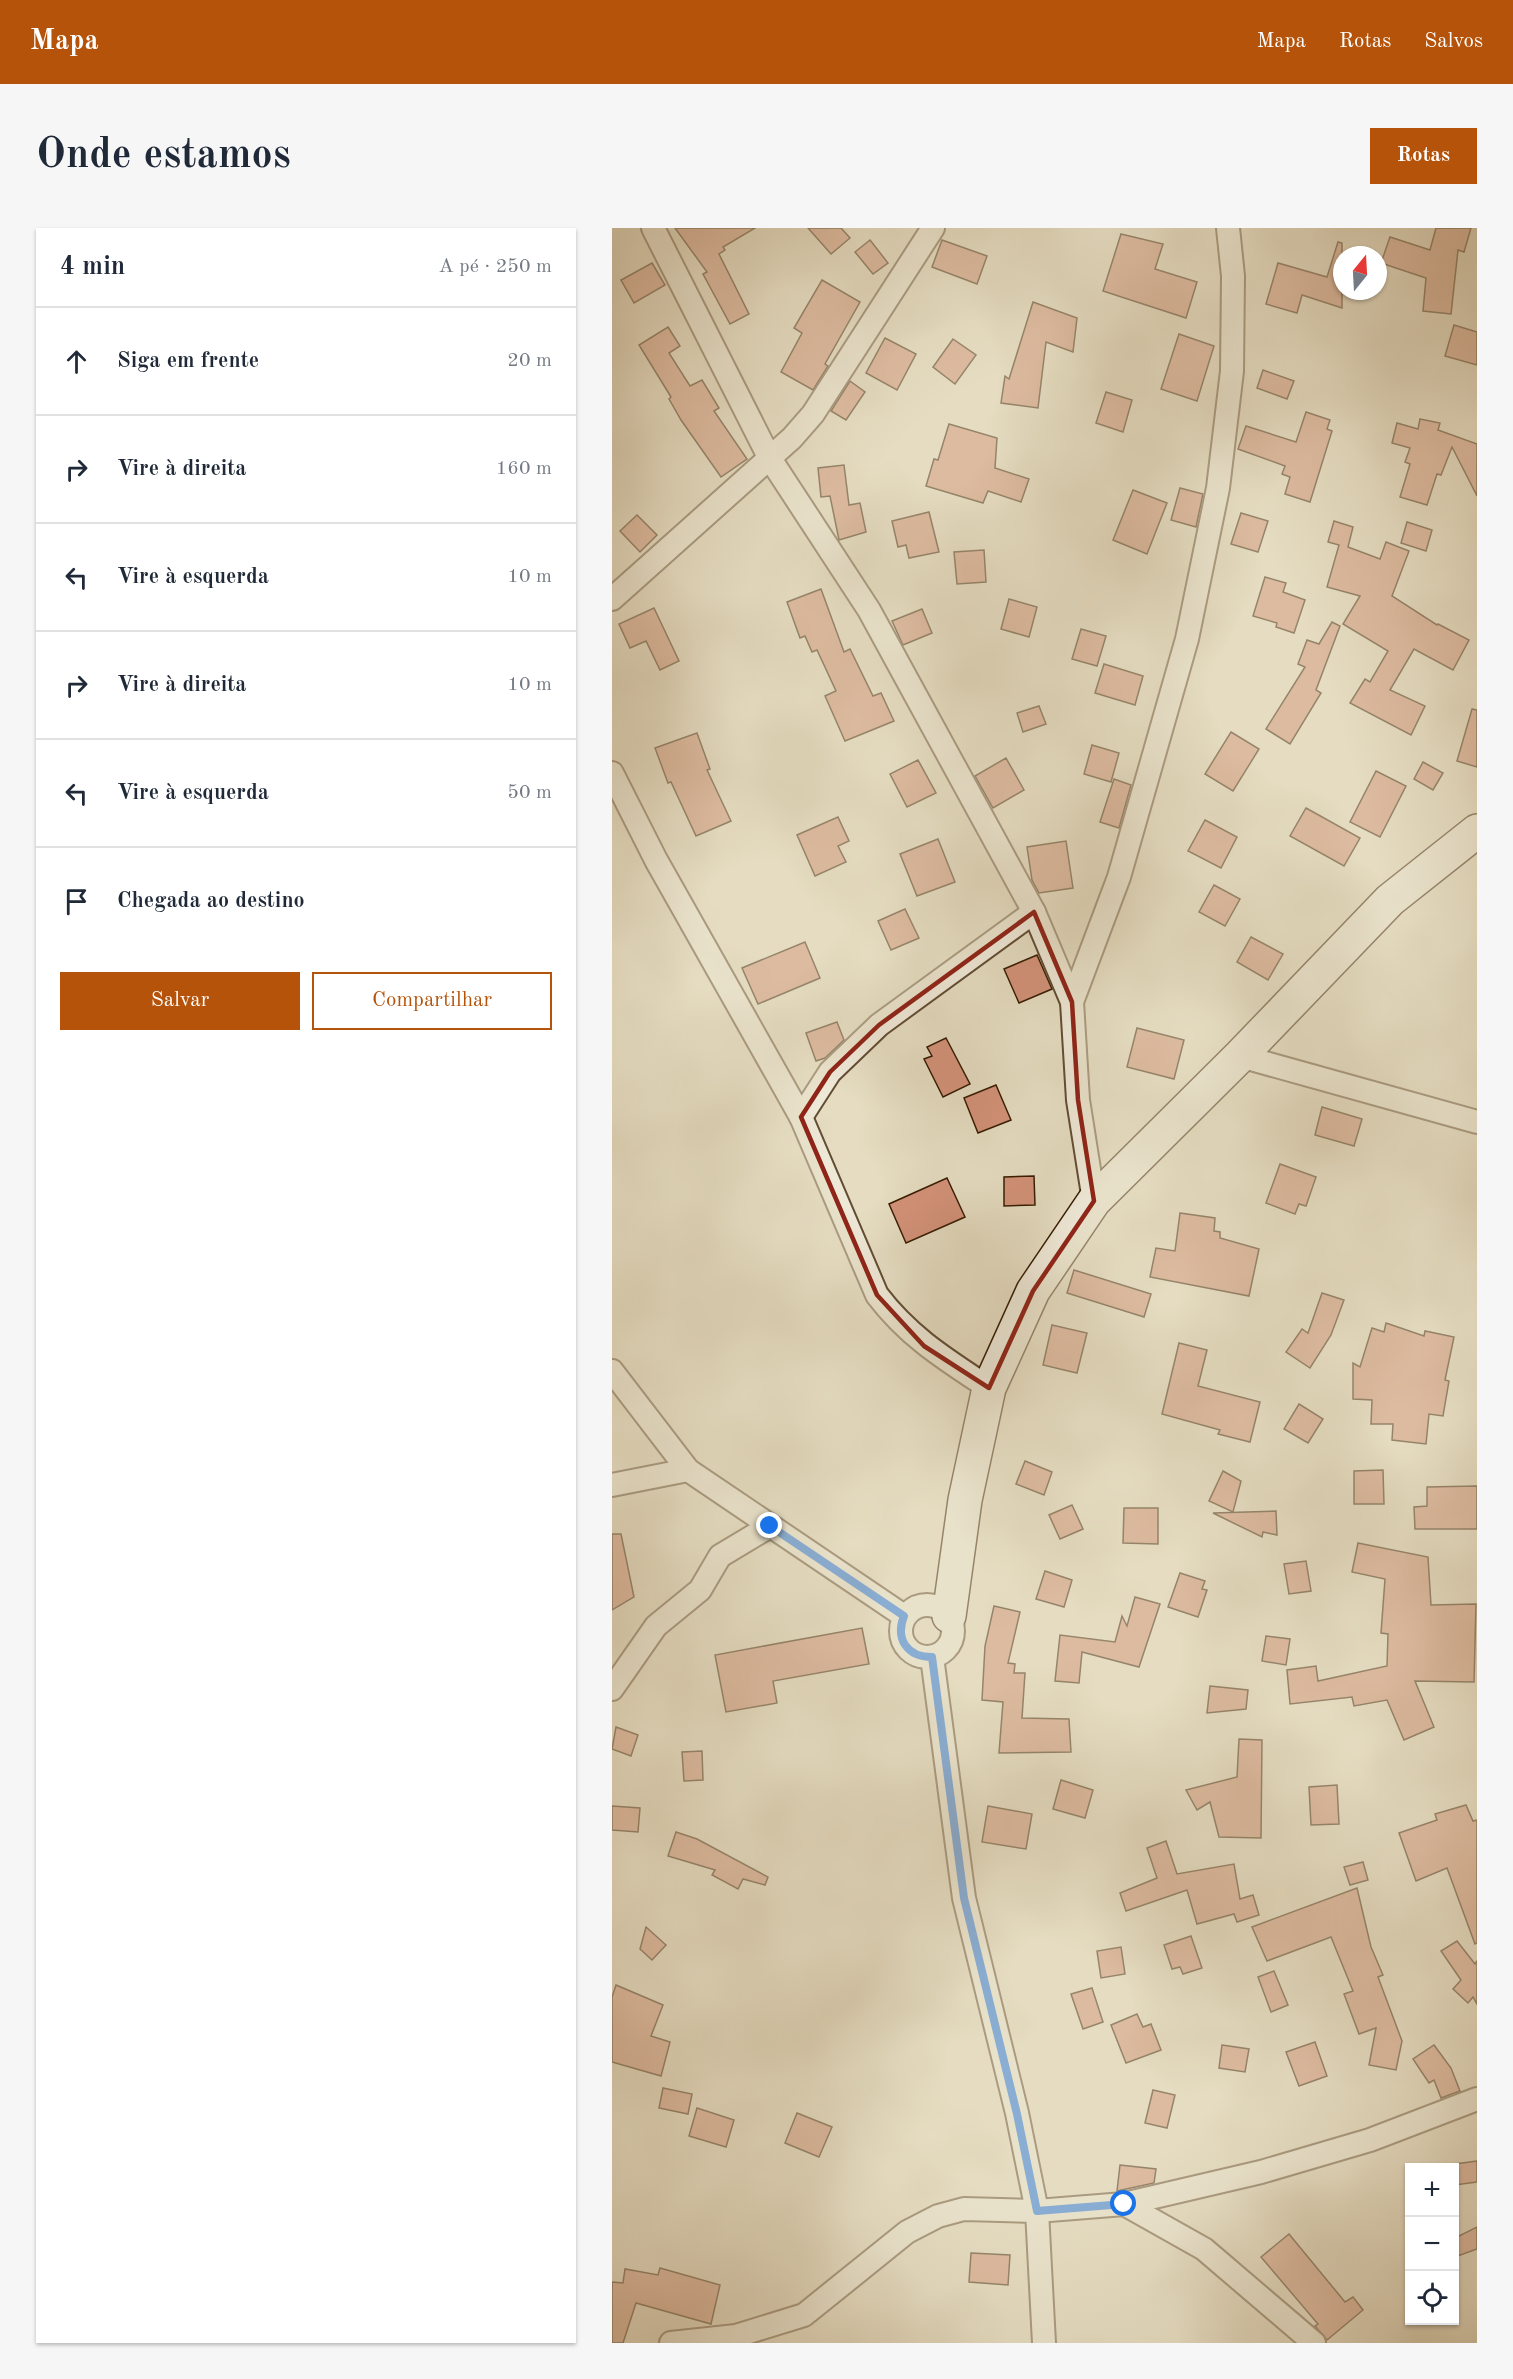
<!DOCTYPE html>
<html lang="pt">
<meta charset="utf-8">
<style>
:root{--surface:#fff;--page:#f6f6f7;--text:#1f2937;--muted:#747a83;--line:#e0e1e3;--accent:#b45309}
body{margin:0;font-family:"Old Standard TT",serif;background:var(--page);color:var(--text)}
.controls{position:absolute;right:18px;bottom:18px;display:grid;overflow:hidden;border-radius:0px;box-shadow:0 2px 4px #0004}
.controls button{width:54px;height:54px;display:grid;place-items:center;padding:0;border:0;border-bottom:2px solid var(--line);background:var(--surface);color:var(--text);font:30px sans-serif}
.compass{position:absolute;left:721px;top:18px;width:54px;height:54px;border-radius:50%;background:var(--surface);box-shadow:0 2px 4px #0004;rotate:18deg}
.stop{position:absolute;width:18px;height:18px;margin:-14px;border:4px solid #1a73e8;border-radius:50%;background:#fff}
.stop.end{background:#1a73e8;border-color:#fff;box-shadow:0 2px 6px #0008}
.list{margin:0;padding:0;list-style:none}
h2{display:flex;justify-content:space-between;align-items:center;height:78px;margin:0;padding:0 24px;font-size:26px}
h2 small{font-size:20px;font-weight:400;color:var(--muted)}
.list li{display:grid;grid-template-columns:39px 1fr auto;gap:18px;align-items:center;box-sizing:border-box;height:108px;padding:0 24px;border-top:2px solid var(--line)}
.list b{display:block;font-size:22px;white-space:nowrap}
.list em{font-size:20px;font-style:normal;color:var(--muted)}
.actions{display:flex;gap:12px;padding:18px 24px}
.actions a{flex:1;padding:14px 0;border:2px solid var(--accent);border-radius:0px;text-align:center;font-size:21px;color:var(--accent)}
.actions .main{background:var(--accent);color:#fff}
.icon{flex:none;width:33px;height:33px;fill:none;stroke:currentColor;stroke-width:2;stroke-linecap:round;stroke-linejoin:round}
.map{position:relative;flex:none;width:865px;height:2115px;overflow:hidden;border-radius:0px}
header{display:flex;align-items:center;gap:36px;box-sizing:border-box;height:84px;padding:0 30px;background:var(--accent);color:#fff}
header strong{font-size:28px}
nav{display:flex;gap:33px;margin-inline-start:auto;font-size:21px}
.intro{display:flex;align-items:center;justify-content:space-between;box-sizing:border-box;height:144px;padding:0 36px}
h1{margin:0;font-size:42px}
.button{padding:15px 27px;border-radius:0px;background:var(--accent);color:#fff;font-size:21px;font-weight:700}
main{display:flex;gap:36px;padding:0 36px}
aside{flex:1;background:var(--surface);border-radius:0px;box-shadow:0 2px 4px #0004}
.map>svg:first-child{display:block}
</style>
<header>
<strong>Mapa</strong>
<nav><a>Mapa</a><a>Rotas</a><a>Salvos</a></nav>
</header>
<div class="intro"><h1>Onde estamos</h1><a class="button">Rotas</a></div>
<main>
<aside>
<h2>4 min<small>A pé · 250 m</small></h2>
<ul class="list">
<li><svg class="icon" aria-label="ahead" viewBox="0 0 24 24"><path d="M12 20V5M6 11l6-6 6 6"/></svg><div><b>Siga em frente</b></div><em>20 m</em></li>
<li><svg class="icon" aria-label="right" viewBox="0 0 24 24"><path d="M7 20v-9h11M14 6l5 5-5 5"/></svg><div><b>Vire à direita</b></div><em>160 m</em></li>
<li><svg class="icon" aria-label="left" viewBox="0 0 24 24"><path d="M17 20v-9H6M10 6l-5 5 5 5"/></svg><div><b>Vire à esquerda</b></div><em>10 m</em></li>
<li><svg class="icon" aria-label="right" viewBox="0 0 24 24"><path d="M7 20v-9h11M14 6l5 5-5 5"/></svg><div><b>Vire à direita</b></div><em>10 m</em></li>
<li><svg class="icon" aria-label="left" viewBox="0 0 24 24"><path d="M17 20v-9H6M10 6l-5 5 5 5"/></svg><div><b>Vire à esquerda</b></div><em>50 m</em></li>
<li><svg class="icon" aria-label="arrive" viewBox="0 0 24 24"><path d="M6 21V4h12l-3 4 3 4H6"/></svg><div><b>Chegada ao destino</b></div></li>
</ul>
<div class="actions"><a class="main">Salvar</a><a>Compartilhar</a></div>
</aside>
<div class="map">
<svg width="865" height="2115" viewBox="0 0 865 2115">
<rect width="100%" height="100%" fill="#e5dcc1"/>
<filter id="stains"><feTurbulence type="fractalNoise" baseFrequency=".00333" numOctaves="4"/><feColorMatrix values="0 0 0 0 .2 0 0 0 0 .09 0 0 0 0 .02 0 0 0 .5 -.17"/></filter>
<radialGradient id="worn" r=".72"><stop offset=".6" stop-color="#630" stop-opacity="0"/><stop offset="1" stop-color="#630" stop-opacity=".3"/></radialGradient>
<g fill="#d39279" stroke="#361c02" stroke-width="1.5">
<polygon points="63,0 143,0 111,19 113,22 107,26 137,86 118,96 91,46 95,44"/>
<polygon points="196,0 229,0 238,10 219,26"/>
<polygon points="824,0 859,0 852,24 846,22 839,86 811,83 814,50 769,35 778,9 818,22"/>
<polygon points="509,6 551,16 543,41 585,54 574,90 491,63"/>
<polygon points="258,12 276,35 261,46 243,24"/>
<polygon points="330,12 375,28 365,56 320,39"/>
<polygon points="726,14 730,15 730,80 690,67 685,85 654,76 666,35 715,49"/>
<polygon points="40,35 53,57 22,75 9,52"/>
<polygon points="210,52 248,74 213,136 216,138 201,162 169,144 190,105 182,100"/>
<polygon points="421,74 465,90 461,124 434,114 426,180 389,175 393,148 397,151"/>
<polygon points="842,97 865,104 865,137 833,128"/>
<polygon points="56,99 68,118 57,125 78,158 90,152 107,180 102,183 135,231 109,249 69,192 57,171 59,169 27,117"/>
<polygon points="567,106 602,118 585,173 549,161"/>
<polygon points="273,110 304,126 285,162 254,145"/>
<polygon points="341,111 364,127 343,156 321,139"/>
<polygon points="651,142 682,153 675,171 645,160"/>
<polygon points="238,153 253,164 234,192 219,183"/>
<polygon points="494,164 520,172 511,204 484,195"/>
<polygon points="694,184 718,192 715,201 720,203 698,274 673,266 678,249 670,246 673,238 626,221 634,198 684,214"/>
<polygon points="808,191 828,195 826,202 865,216 865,268 840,219 829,247 825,246 815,277 788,269 798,236 793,234 798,220 780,215 785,195 806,201"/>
<polygon points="337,196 385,210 383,240 417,251 409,274 376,263 371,275 314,258 322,231 326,232"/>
<polygon points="232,237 237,277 248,275 254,304 227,312 218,268 209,269 206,240"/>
<polygon points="568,260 591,266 584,299 559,292"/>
<polygon points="521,262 555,275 535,326 501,312"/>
<polygon points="317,284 327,324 297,330 294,317 286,319 280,293"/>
<polygon points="629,285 656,293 646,324 619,316"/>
<polygon points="25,287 45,307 28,324 8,303"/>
<polygon points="722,293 741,299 736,319 768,331 774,314 797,323 780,368 825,397 826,396 857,412 841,442 802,421 778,462 813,478 799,507 738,475 753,451 758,454 776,423 731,396 748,368 715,359 727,317 716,314"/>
<polygon points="795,294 820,302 814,323 789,315"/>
<polygon points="372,322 374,354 345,356 342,324"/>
<polygon points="653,349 674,355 671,364 693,372 682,405 664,399 665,395 641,388"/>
<polygon points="209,361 232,424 238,421 261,468 269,465 282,493 233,513 213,468 224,463 205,422 200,424 193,408 188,410 175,374"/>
<polygon points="397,371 425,379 417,409 389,401"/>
<polygon points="42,380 67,433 48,442 34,413 18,420 7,396"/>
<polygon points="310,381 320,405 291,417 280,393"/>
<polygon points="720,394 728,398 704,462 709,465 678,516 654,501 693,439 686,436 695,412 707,416"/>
<polygon points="469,401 494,408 485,438 460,431"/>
<polygon points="492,436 531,448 523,477 483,465"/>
<polygon points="427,478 434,496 411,504 405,485"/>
<polygon points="860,481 865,482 865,539 845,533"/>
<polygon points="619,504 647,521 621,563 593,546"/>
<polygon points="85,505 98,541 95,542 119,593 84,608 59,554 56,555 43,520"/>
<polygon points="480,517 507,525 499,554 472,546"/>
<polygon points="394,530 412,562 381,580 363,548"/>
<polygon points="306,532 324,565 295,579 278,546"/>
<polygon points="811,534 831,545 821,562 802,551"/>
<polygon points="764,543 794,558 768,609 738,594"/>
<polygon points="502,551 519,557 507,600 488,594"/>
<polygon points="694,580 748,610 732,638 678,608"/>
<polygon points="226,589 237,613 226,618 234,634 203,648 185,607"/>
<polygon points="593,592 625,609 609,640 576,623"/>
<polygon points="326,611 343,654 305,668 288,626"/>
<polygon points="454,613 461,660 427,665 420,652 415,619"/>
<polygon points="602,657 628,671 613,698 587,684"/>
<polygon points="293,681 307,710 279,722 266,693"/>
<polygon points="639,709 671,726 656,752 625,734"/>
<polygon points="193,714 208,750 146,776 130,740"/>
<polygon points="425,727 440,761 407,775 392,741"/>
<polygon points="225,794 232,812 213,830 204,833 194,805"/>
<polygon points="525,800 572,812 562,851 515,839"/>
<polygon points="334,810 358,856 331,869 312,831 320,828 315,819"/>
<polygon points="384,857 399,892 366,905 352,870"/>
<polygon points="710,879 750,891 742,918 703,907"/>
<polygon points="668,936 704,949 694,978 687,976 683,986 654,975"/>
<polygon points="422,948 423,977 392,978 392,949"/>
<polygon points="335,950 353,989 294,1015 277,976"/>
<polygon points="568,985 603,990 602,1003 608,1004 608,1010 647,1021 637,1068 538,1049 544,1020 563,1023"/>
<polygon points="462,1042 539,1066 532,1089 455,1065"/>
<polygon points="710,1065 732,1072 719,1107 698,1140 674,1124 690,1101 696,1105"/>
<polygon points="774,1095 812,1108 813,1103 842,1109 833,1152 837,1153 831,1188 817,1186 814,1216 780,1212 781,1196 759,1196 760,1172 741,1171 741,1135 748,1139 760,1100 772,1104"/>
<polygon points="440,1097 475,1105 465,1145 431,1137"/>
<polygon points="567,1115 595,1122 586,1158 648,1174 638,1214 606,1206 608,1202 550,1186"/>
<polygon points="687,1176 711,1191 696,1215 672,1201"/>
<polygon points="413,1233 440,1244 432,1267 404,1256"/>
<polygon points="771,1242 772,1276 742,1276 742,1243"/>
<polygon points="611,1243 629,1253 621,1284 597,1273"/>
<polygon points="865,1258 865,1301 803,1301 802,1279 815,1278 815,1259"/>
<polygon points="460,1277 471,1301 448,1311 437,1287"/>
<polygon points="512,1280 546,1280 546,1316 511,1315"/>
<polygon points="664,1283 665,1307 651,1304 650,1309 601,1285"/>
<polygon points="0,1306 9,1306 22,1369 0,1382"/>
<polygon points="746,1315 816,1329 819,1377 864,1376 862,1454 803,1453 822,1499 792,1512 775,1472 742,1478 740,1469 678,1476 675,1442 704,1438 706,1453 775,1438 776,1406 769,1405 773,1351 740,1344"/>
<polygon points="694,1333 699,1363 677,1366 672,1336"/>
<polygon points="433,1343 460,1352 452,1379 424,1371"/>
<polygon points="568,1345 593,1353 590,1361 595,1362 586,1389 556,1379"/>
<polygon points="523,1369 548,1376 527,1439 470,1424 467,1455 443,1453 448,1407 503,1414 510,1388 515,1398"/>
<polygon points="382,1378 408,1384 396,1435 403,1436 402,1445 413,1445 410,1490 457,1491 459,1524 387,1525 391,1474 370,1472 373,1418"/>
<polygon points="250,1400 257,1436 161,1453 165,1475 114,1484 103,1427"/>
<polygon points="654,1408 678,1411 674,1437 650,1433"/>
<polygon points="598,1458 636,1462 634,1481 595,1485"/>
<polygon points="4,1499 26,1507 19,1528 0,1521"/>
<polygon points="627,1511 650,1512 649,1610 607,1609 598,1574 585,1582 574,1562 625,1549"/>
<polygon points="90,1523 91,1552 72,1553 70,1524"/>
<polygon points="449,1552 481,1562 473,1590 441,1581"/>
<polygon points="725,1557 727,1596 699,1597 697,1559"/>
<polygon points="854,1577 861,1593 865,1592 865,1715 863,1716 835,1640 804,1653 787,1605 825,1592 823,1586"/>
<polygon points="0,1578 28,1580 26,1604 0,1602"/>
<polygon points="376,1578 420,1586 414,1621 370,1614"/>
<polygon points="64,1604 85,1611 156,1649 153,1657 131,1651 126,1661 100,1647 103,1642 56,1628"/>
<polygon points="554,1613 565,1646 622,1636 628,1671 641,1667 647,1687 625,1694 622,1686 585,1696 575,1662 514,1683 508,1665 545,1650 535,1620"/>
<polygon points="751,1634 756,1652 738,1657 732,1639"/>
<polygon points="745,1660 759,1719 771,1747 766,1749 790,1813 784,1842 757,1837 764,1800 747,1806 732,1766 741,1763 719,1709 655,1733 640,1699"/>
<polygon points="34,1699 54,1717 40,1732 28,1721"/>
<polygon points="579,1708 590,1740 571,1746 568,1739 560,1741 552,1717"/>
<polygon points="845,1713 863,1736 865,1733 865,1776 861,1769 856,1775 841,1761 849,1752 829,1723"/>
<polygon points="509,1719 513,1746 489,1750 485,1723"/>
<polygon points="662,1743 676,1777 659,1784 646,1749"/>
<polygon points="4,1757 51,1777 39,1808 58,1814 49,1848 0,1834 0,1769"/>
<polygon points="480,1760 491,1794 471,1801 459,1766"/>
<polygon points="525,1786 531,1799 539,1796 549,1822 514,1835 499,1797"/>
<polygon points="703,1814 715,1848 687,1858 674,1824"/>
<polygon points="610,1817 637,1821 633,1844 607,1840"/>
<polygon points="822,1817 839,1840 848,1863 829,1870 822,1852 817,1855 801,1831"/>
<polygon points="51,1860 80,1866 76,1886 47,1880"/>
<polygon points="541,1862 563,1867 555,1900 533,1895"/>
<polygon points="85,1880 122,1892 114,1919 77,1908"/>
<polygon points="185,1885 220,1899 207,1929 173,1915"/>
<polygon points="865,1933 865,1954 843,1957 843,1936"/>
<polygon points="508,1937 544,1941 542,1955 505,1963"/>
<polygon points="865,1999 865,2021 843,2029 843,2010"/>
<polygon points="677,2006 733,2074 741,2069 751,2082 715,2112 703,2098 706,2096 649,2029"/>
<polygon points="359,2025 398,2027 396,2057 357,2054"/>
<polygon points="48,2040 108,2057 99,2096 24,2075 11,2115 0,2115 0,2054 11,2055 13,2041 46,2047"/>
</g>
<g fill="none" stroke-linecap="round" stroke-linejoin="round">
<g stroke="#624c32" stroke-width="26">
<g id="street">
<polyline points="41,0 157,229 257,382 422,684 460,774"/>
<polyline points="0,371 180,210 201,186 321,0"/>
<path d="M 0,545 L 44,632 L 189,889 L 265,1067 C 297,1109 333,1131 377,1160"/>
<polyline points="628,828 865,894"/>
<polyline points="189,889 218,844 267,797 422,684"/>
<polyline points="482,973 466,872 460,774 507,649 575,411 606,260 620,143 621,48 616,0"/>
<polyline points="0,1143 76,1242 292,1388"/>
<polyline points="0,1257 76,1242"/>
<circle cx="315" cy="1403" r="26"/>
<polyline points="320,1429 352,1670 405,1885 425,1983 432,2115"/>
<polyline points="0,1461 44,1398 88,1362 108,1328 158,1298"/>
<polyline points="512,1976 649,1944 758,1912 865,1871"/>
<polyline points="59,2115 124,2108 192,2087 295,2004 326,1988 352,1981 425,1983 512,1976 592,2021 702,2115"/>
</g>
</g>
<g stroke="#361c02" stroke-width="36">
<polyline id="secondary" points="337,1388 353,1272 377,1160 421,1063 482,973 628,828 778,672 865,603"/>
</g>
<use href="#street" stroke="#eee8d7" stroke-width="22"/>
<use href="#secondary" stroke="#eee8d7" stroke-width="33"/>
</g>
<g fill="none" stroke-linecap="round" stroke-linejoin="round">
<path stroke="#1a73e8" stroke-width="8" d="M 158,1298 L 292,1388 C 283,1411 295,1429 320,1429 L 352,1670 L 405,1886 L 425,1983 L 512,1976"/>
</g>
<path d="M0 0H865V2115H0ZM 422,684 L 460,774 L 466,872 L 482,973 L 421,1063 L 377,1160 L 312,1118 L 265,1067 L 189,889 L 218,844 L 267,797 Z" fill="#e5dcc1" fill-opacity=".55" fill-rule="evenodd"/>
<path fill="none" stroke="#8f2418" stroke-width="4.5" stroke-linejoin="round" d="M 422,684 L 460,774 L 466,872 L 482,973 L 421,1063 L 377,1160 L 312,1118 L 265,1067 L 189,889 L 218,844 L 267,797 Z"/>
<rect width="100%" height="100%" filter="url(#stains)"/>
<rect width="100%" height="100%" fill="url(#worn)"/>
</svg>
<div class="controls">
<button>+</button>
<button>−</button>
<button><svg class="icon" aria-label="locate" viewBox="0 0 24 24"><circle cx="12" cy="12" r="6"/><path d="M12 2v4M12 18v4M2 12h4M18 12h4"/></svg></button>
</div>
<svg class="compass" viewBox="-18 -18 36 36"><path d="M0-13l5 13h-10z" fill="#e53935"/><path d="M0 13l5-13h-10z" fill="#747a83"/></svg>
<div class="stop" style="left:512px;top:1976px"></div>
<div class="stop end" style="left:158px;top:1298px"></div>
</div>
</main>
